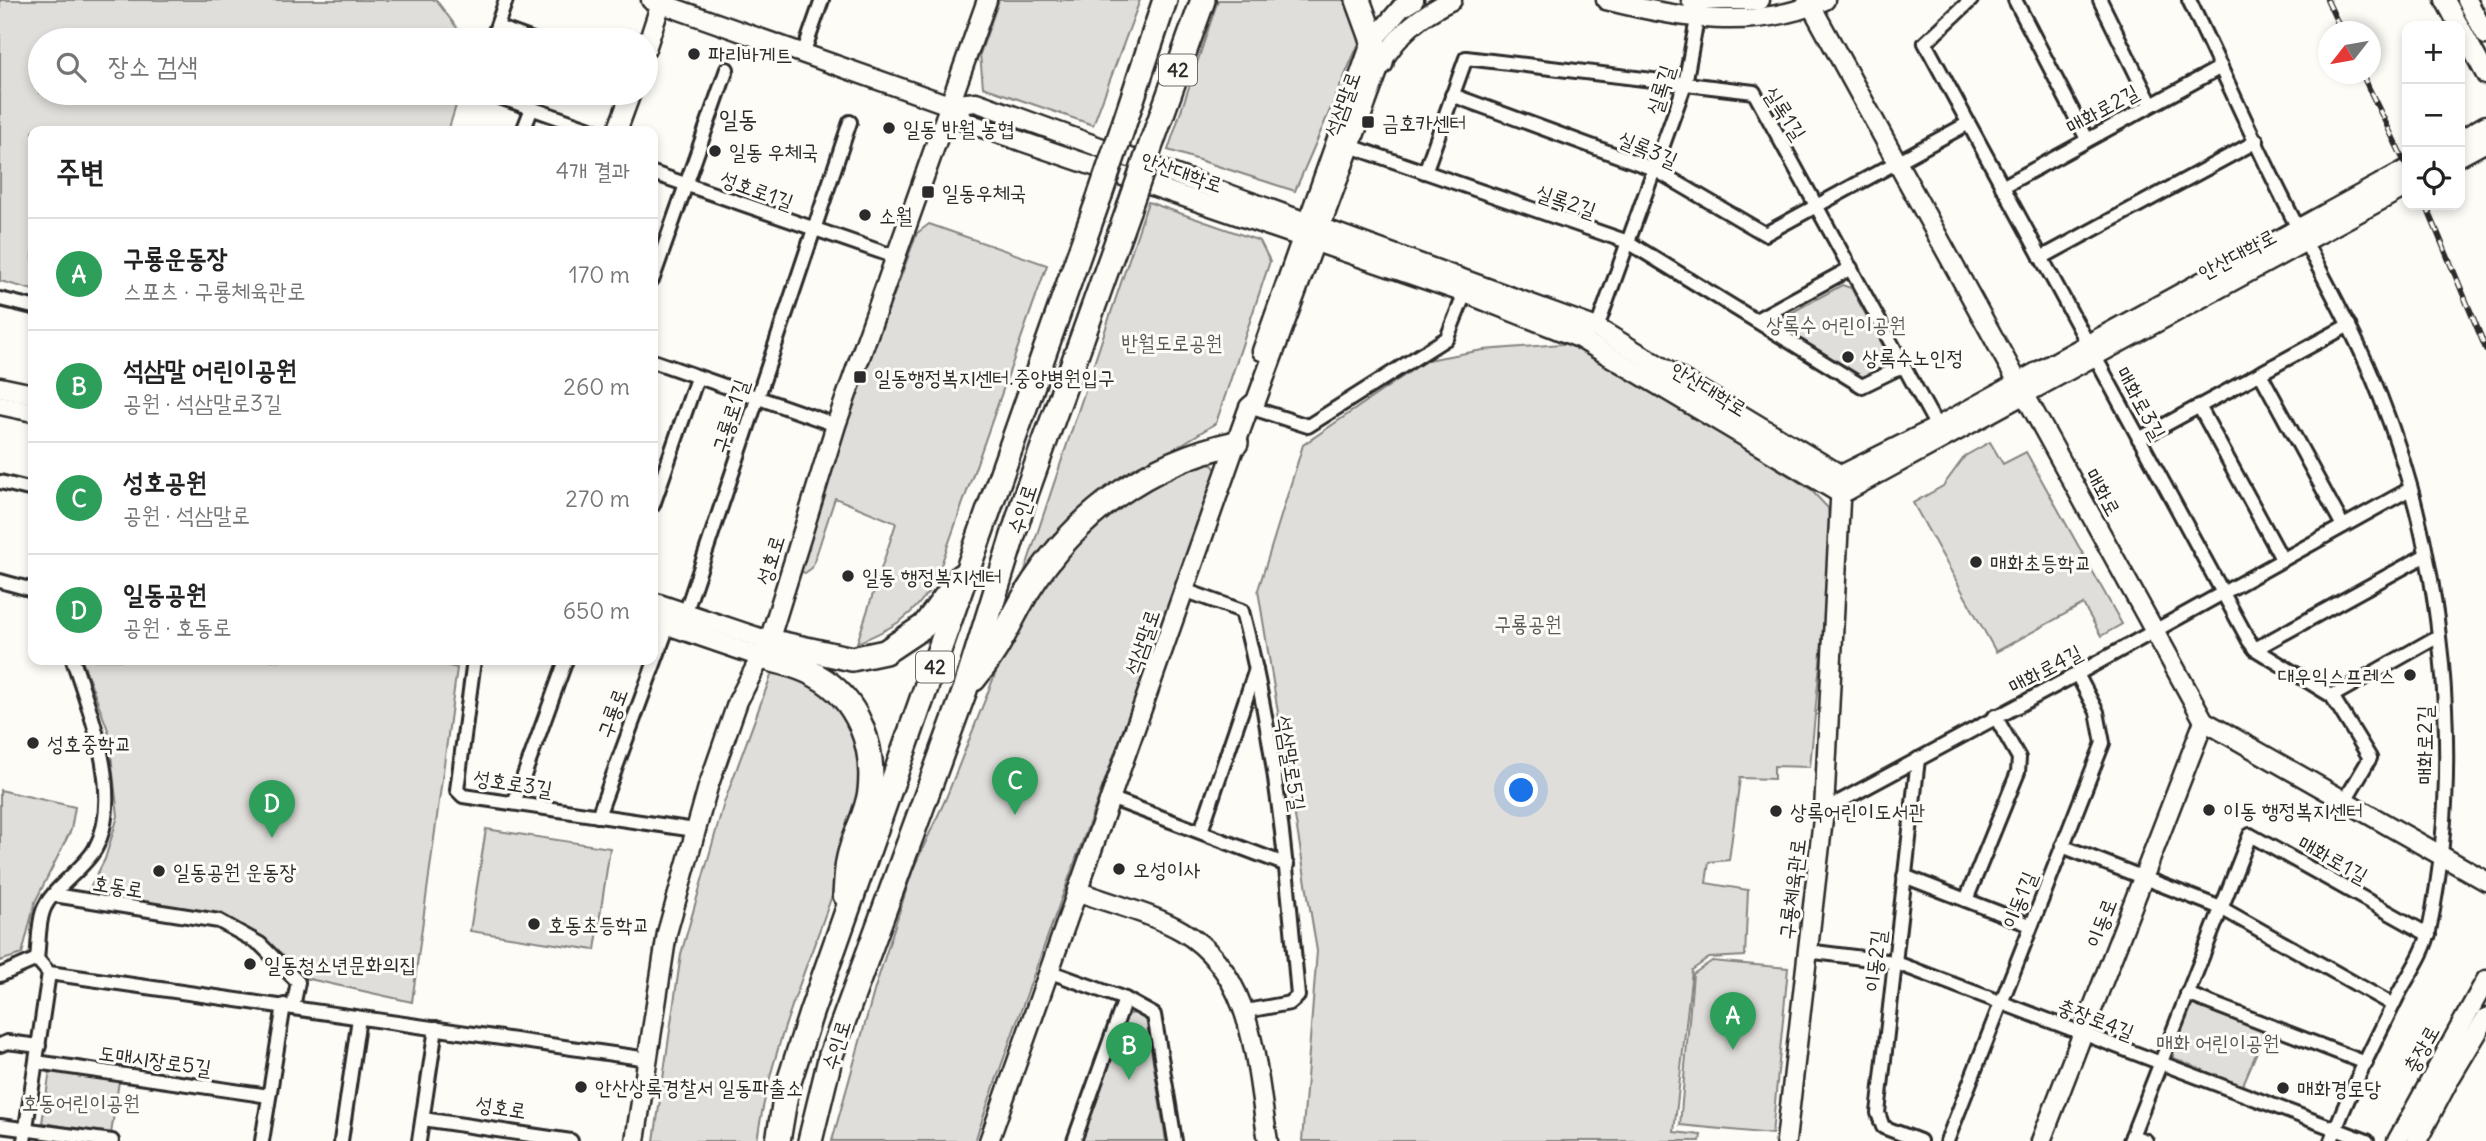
<!DOCTYPE html>
<html lang="ko">
<meta charset="utf-8">
<style>
:root{--surface:#fff;--page:#f2f2f2;--text:#222;--muted:#767676;--line:#e0e0e0;--accent:#0f766e}
body{margin:0;font-family:Delius,"Poor Story",sans-serif;background:var(--page);color:var(--text)}
.controls{position:absolute;right:21px;top:21px;display:grid;overflow:hidden;border-radius:14px;box-shadow:0 4px 10px #0003}
.controls button{width:63px;height:63px;display:grid;place-items:center;padding:0;border:0;border-bottom:2px solid var(--line);background:var(--surface);color:var(--text);font:35px sans-serif}
.compass{position:absolute;left:2318px;top:21px;width:63px;height:63px;border-radius:50%;background:var(--surface);box-shadow:0 4px 10px #0003;rotate:239deg}
.you{position:absolute;left:1522px;top:791px;width:24px;height:24px;margin:-18px;border:5px solid #fff;border-radius:50%;background:#1a73e8;box-shadow:0 0 0 10px #1a73e833}
.badge{display:grid;place-items:center;width:46px;height:46px;border-radius:50%;background:var(--accent);color:#fff;font-size:23px;font-weight:700}
.pin{position:absolute;translate:-50% -58px;filter:drop-shadow(0 2px 4px #0008)}
.pin::after{content:'';position:absolute;top:37px;width:24px;height:21px;background:inherit;clip-path:polygon(0 0,100% 0,50% 100%)}
.list{margin:0;padding:0;list-style:none}
h2{display:flex;justify-content:space-between;align-items:center;height:91px;margin:0;padding:0 28px;font-size:30px}
h2 small{font-size:23px;font-weight:400;color:var(--muted)}
.list li{display:grid;grid-template-columns:46px 1fr auto;gap:21px;align-items:center;box-sizing:border-box;height:112px;padding:0 28px;border-top:2px solid var(--line)}
.list b{display:block;font-size:26px;white-space:nowrap}
.list p{margin:0;font-size:23px;white-space:nowrap;color:var(--muted)}
.list em{font-size:23px;font-style:normal;color:var(--muted)}
.icon{flex:none;width:38px;height:38px;fill:none;stroke:currentColor;stroke-width:2;stroke-linecap:round;stroke-linejoin:round}
.map{position:relative;flex:none;width:2486px;height:1141px;overflow:hidden}
.search{position:absolute;background:var(--surface);box-shadow:0 4px 10px #0003;left:28px;top:28px;width:630px;height:77px;display:flex;align-items:center;gap:18px;box-sizing:border-box;padding:0 24px;border-radius:38px;color:var(--muted);font-size:26px}
.panel{position:absolute;background:var(--surface);box-shadow:0 4px 10px #0003;left:28px;top:126px;width:630px;height:539px;border-radius:14px}
.map>svg:first-child{display:block}
</style>
<div class="map">
<svg width="2486" height="1141" viewBox="0 0 2486 1141">
<rect width="100%" height="100%" fill="#fdfcf7"/>
<filter id="ink" filterUnits="userSpaceOnUse"><feTurbulence type="fractalNoise" baseFrequency=".0143" numOctaves="2"/><feDisplacementMap in="SourceGraphic" scale="14" xChannelSelector="R" yChannelSelector="G"/><feConvolveMatrix kernelMatrix="1 2 1 2 8 2 1 2 1" color-interpolation-filters="sRGB"/></filter>
<g filter="url(#ink)">
<g fill="#dfdeda" stroke="#858482" stroke-width="2">
<polygon points="0,0 436,0 466,40 40,40 40,93 460,93 448,131 33,131 33,290 0,281"/>
<polygon points="999,0 1140,0 1093,125 983,87 980,54"/>
<polygon points="1218,0 1351,0 1356,10 1359,43 1295,191 1168,150"/>
<polygon points="1148,202 1260,241 1270,261 1216,423 1102,494 1024,573"/>
<path d="M 929,224 L 1047,265 L 935,582 C 912,618 895,627 857,643 L 896,523 L 835,498 L 812,568 L 805,573 L 792,569 L 917,233 Z"/>
<polygon points="1842,285 1851,288 1890,358 1887,367 1865,379 1777,326 1778,320"/>
<polygon points="1575,343 1810,489 1828,508 1831,548 1810,767 1774,766 1774,779 1740,778 1729,860 1709,862 1706,883 1748,890 1745,956 1709,958 1692,970 1674,1132 1701,1135 1700,1141 1302,1141 1317,951 1258,590 1303,445 1427,360 1483,350"/>
<polygon points="1990,442 2003,464 2026,452 2122,624 2101,636 2083,604 1996,652 1913,503 1943,486 1965,456"/>
<path d="M 1205,455 L 1216,470 C 1139,695 1052,916 975,1141 L 832,1141 L 875,988 L 913,869 L 946,798 L 1004,652 L 1066,549 L 1091,521 Z"/>
<polygon points="82,660 425,660 457,668 412,1002 296,976 280,955 220,916 85,898 105,859 118,816 108,730"/>
<path d="M 779,664 L 832,693 L 867,757 C 859,791 854,828 844,861 C 813,955 771,1043 757,1141 L 654,1141 L 681,954 L 724,803 L 772,673 Z"/>
<polygon points="0,790 75,807 71,830 35,902 22,954 0,961"/>
<polygon points="486,829 610,848 595,950 470,931"/>
<polygon points="1712,961 1788,968 1772,1134 1680,1125 1693,974"/>
<polygon points="2192,1002 2267,1028 2242,1087 2174,1058 2171,1052"/>
<polygon points="1138,1012 1146,1018 1166,1141 1079,1141 1127,1015"/>
<polygon points="50,1070 119,1081 111,1134 42,1123"/>
</g>
<g fill="none" stroke-linecap="round" stroke-linejoin="round">
<g stroke="#2b2b2b" stroke-width="18">
<g id="street">
<polyline points="1971,0 1925,43 2249,641 2255,649 2332,696 2370,758 2344,802"/>
<polyline points="2015,0 2087,139"/>
<polyline points="2100,0 2151,104"/>
<path d="M 2189,0 C 2226,77 2260,156 2300,232 C 2328,286 2358,339 2380,396 C 2444,557 2464,761 2429,931 C 2425,953 2407,977 2397,997 C 2374,1044 2349,1092 2331,1141"/>
<polyline points="497,27 533,40"/>
<polyline points="492,40 506,0"/>
<polyline points="803,54 822,0"/>
<polyline points="488,93 596,131"/>
<polyline points="1452,95 1654,169 1765,234 1967,124"/>
<polyline points="523,131 532,108"/>
<polyline points="1350,146 1628,242 1862,386 1903,366"/>
<polyline points="1425,172 1466,58 1754,92 1941,434"/>
<polyline points="653,173 893,256"/>
<polyline points="2002,187 2221,67"/>
<polyline points="2041,258 2257,141"/>
<polyline points="653,278 727,69"/>
<polyline points="0,299 33,307"/>
<polyline points="1756,320 1851,268"/>
<polyline points="1597,328 1685,84 1697,19"/>
<polyline points="653,361 836,425"/>
<polyline points="2260,373 2343,526"/>
<polyline points="2199,406 2282,559"/>
<polyline points="1249,407 1308,426 1447,338 1465,293"/>
<polyline points="2139,439 2349,325"/>
<polyline points="0,482 33,490"/>
<polyline points="653,505 697,378"/>
<polyline points="0,581 33,590"/>
<path d="M 1184,590 L 1242,611 C 1275,736 1287,867 1298,996 L 1290,1003 L 1246,1011"/>
<polyline points="685,614 850,122"/>
<polyline points="2255,649 2426,555"/>
<path d="M 73,660 C 90,711 124,797 95,849 C 83,870 50,890 43,911 C 38,925 39,944 37,959 L 49,973 L 648,1059"/>
<polyline points="474,660 457,790 463,796 695,830"/>
<polyline points="2332,696 2437,637"/>
<polyline points="1918,759 1878,1113 1883,1127 1920,1141"/>
<polyline points="1110,798 1287,865"/>
<polyline points="514,803 566,660"/>
<polyline points="1824,810 2077,674 2410,489"/>
<polyline points="598,816 668,626"/>
<polyline points="1201,831 1256,669"/>
<polyline points="2062,846 2221,908 2393,1005"/>
<polyline points="1904,876 2030,925"/>
<polyline points="54,895 219,921 260,944 298,982 293,1007"/>
<polyline points="1966,900 2018,772 2019,758 1995,716"/>
<polyline points="1807,951 1894,962 2367,1141"/>
<polyline points="1048,971 1125,999 1154,1015 1175,1141"/>
<polyline points="0,975 37,959"/>
<polyline points="2187,994 2366,1063"/>
<polyline points="0,1045 7,1042 39,1046"/>
<polyline points="36,1062 269,1096"/>
<polyline points="423,1119 571,1141"/>
<polyline points="0,1126 112,1141"/>
<polyline points="2132,1136 2146,1141"/>
<polyline points="24,1141 49,973"/>
<polyline points="262,1141 284,1005"/>
<polyline points="341,1141 359,1018"/>
<polyline points="419,1141 436,1028"/>
<polyline points="1074,1141 1125,999"/>
<polyline points="1947,1141 2103,743 2097,712 2077,674"/>
<polyline points="2130,1141 2250,835 2429,935"/>
</g>
</g>
<g stroke="#2b2b2b" stroke-width="23">
<g id="secondary">
<polyline points="651,0 949,105 976,102 1597,328 1841,475 1937,427 2407,169"/>
<path d="M 1606,0 C 1677,18 1755,32 1825,0"/>
<polyline points="1691,0 1760,0"/>
<polyline points="1808,0 2204,721 2486,881"/>
<polyline points="2445,0 2459,26"/>
<polyline points="2467,0 2486,35"/>
<polyline points="2460,27 2486,75"/>
<polyline points="646,49 662,0"/>
<polyline points="949,105 965,122 1465,293 1579,338 1841,494 2407,186"/>
<polyline points="617,131 631,93"/>
<polyline points="2460,140 2486,125"/>
<polyline points="2460,156 2486,142"/>
<polyline points="1262,351 1371,43 1401,8 1414,0"/>
<polyline points="0,387 33,394"/>
<polyline points="0,405 33,412"/>
<polyline points="653,602 769,641"/>
<polyline points="653,620 761,657"/>
<path d="M 1077,891 C 1111,904 1151,913 1182,931 C 1256,975 1255,1066 1268,1141"/>
<polyline points="635,1141 667,933 708,787 738,701 769,641 836,425 987,0"/>
<path d="M 989,1141 L 1236,443 L 1249,407 L 1256,401 L 1381,63 C 1400,32 1419,16 1452,0"/>
<polyline points="1786,1141 1824,810 1841,482"/>
<polyline points="2041,1141 2204,721"/>
<polyline points="2397,1141 2486,980"/>
<polyline points="2417,1141 2450,1078 2486,1018"/>
</g>
</g>
<g stroke="#2b2b2b" stroke-width="28">
<g id="highway">
<polyline points="1358,0 1381,63"/>
<polyline points="1123,127 1165,0"/>
<polyline points="1153,139 1203,0"/>
<polyline points="769,641 852,659 885,652 924,626 961,576"/>
<path d="M 761,657 C 780,662 800,666 817,676 C 858,699 875,746 870,791 C 867,814 854,835 849,857 C 846,869 846,883 845,895"/>
<path d="M 974,679 C 999,649 1008,625 1027,592 C 1075,515 1147,462 1236,443"/>
<polyline points="778,1141 787,1088 811,1013 1100,195"/>
<polyline points="810,1141 831,1055 965,690 1026,494 1129,208"/>
</g>
</g>
<use href="#street" stroke="#fdfcf7" stroke-width="12"/>
<use href="#secondary" stroke="#fdfcf7" stroke-width="18"/>
<use href="#highway" stroke="#fdfcf7" stroke-width="23"/>
<g stroke="#2b2b2b" stroke-width="6">
<g id="rail">
<polyline points="2327,0 2342,32"/>
<polyline points="2362,74 2407,167"/>
<polyline points="2426,205 2486,349"/>
</g>
</g>
<use href="#rail" stroke="#fdfcf7" stroke-width="3.5" stroke-dasharray="10" stroke-linecap="butt"/>
<g stroke="#2b2b2b" stroke-width="28" stroke-linecap="butt">
<g id="highway-bridge">
<polyline points="1100,195 1123,127"/>
<polyline points="1129,208 1153,139"/>
</g>
</g>
<use href="#highway-bridge" stroke="#fdfcf7" stroke-width="23"/>
</g>
</g>
<g fill="#2b2b2b" stroke="#fdfcf7" stroke-width="2.5">
<circle cx="694" cy="54" r="7"/>
<rect x="1361" y="115" width="14" height="14" rx="3.5"/>
<circle cx="889" cy="128" r="7"/>
<circle cx="715" cy="151" r="7"/>
<rect x="921" y="185" width="14" height="14" rx="3.5"/>
<circle cx="865" cy="215" r="7"/>
<circle cx="1848" cy="357" r="7"/>
<rect x="853" y="370" width="14" height="14" rx="3.5"/>
<circle cx="1976" cy="562" r="7"/>
<circle cx="848" cy="576" r="7"/>
<circle cx="2410" cy="675" r="7"/>
<circle cx="33" cy="743" r="7"/>
<circle cx="2209" cy="810" r="7"/>
<circle cx="1776" cy="811" r="7"/>
<circle cx="1119" cy="869" r="7"/>
<circle cx="159" cy="871" r="7"/>
<circle cx="534" cy="924" r="7"/>
<circle cx="250" cy="964" r="7"/>
<circle cx="581" cy="1087" r="7"/>
<circle cx="2283" cy="1088" r="7"/>
</g>
<g text-anchor="middle" dominant-baseline="central" stroke-width="6" stroke-linejoin="round" paint-order="stroke">
<g fill="#fdfcf7" stroke="#6a6a68" stroke-width="2">
<rect x="1159" y="54.5" width="38" height="31" rx="5"/>
<rect x="916" y="651.5" width="38" height="31" rx="5"/>
</g>
<g font-size="19" font-weight="bold" fill="#2b2b2b">
<text x="1178" y="70">42</text>
<text x="935" y="667">42</text>
</g>
<g font-size="21" fill="#2b2b2b" stroke="#fdfcf7" text-anchor="start">
<text x="708" y="54">파리바게트</text>
<text x="1382" y="122">금호카센터</text>
<text x="903" y="128">일동 반월 농협</text>
<text x="729" y="151">일동 우체국</text>
<text x="942" y="192">일동우체국</text>
<text x="879" y="215">소월</text>
<text x="1862" y="357">상록수노인정</text>
<text x="874" y="377">일동행정복지센터.중앙병원입구</text>
<text x="1990" y="562">매화초등학교</text>
<text x="862" y="576">일동 행정복지센터</text>
<text x="2396" y="675" text-anchor="end">대우익스프레스</text>
<text x="47" y="743">성호중학교</text>
<text x="2223" y="810">이동 행정복지센터</text>
<text x="1790" y="811">상록어린이도서관</text>
<text x="1133" y="869">오성이사</text>
<text x="173" y="871">일동공원 운동장</text>
<text x="548" y="924">호동초등학교</text>
<text x="264" y="964">일동청소년문화의집</text>
<text x="595" y="1087">안산상록경찰서 일동파출소</text>
<text x="2297" y="1088">매화경로당</text>
</g>
<g font-size="21" fill="#2b2b2b" stroke="#fdfcf7">
<text transform="translate(1660 90) rotate(-73)">실록길</text>
<text transform="translate(1342 104) rotate(-70)">석삼말로</text>
<text transform="translate(2102 109) rotate(-29)">매화로2길</text>
<text transform="translate(1785 113) rotate(57)">실록1길</text>
<text transform="translate(1648 149) rotate(23)">실록3길</text>
<text transform="translate(1182 172) rotate(19)">안산대학로</text>
<text transform="translate(757 190) rotate(20)">성호로1길</text>
<text transform="translate(1566 201) rotate(19)">실록2길</text>
<text transform="translate(2237 254) rotate(-28)">안산대학로</text>
<text transform="translate(1709 389) rotate(31)">안산대학로</text>
<text transform="translate(2141 403) rotate(61)">매화로3길</text>
<text transform="translate(730 416) rotate(-72)">구룡로1길</text>
<text transform="translate(2103 492) rotate(61)">매화로</text>
<text transform="translate(1022 509) rotate(-72)">수인로</text>
<text transform="translate(770 560) rotate(-73)">성호로</text>
<text transform="translate(1142 642) rotate(-71)">석삼말로</text>
<text transform="translate(2045 669) rotate(-28)">매화로4길</text>
<text transform="translate(612 713) rotate(-70)">구룡로</text>
<text transform="translate(2424 745) rotate(-90)">매화로2길</text>
<text transform="translate(1291 763) rotate(81)">석삼말로5길</text>
<text transform="translate(513 783) rotate(9)">성호로3길</text>
<text transform="translate(2333 859) rotate(29)">매화로1길</text>
<text transform="translate(118 886) rotate(9)">호동로</text>
<text transform="translate(1792 889) rotate(-83)">구룡체육관로</text>
<text transform="translate(2019 900) rotate(-68)">이동1길</text>
<text transform="translate(2101 923) rotate(-69)">이동로</text>
<text transform="translate(1875 961) rotate(-84)">이동2길</text>
<text transform="translate(2096 1019) rotate(21)">충장로4길</text>
<text transform="translate(836 1045) rotate(-73)">수인로</text>
<text transform="translate(2421 1049) rotate(-61)">충장로</text>
<text transform="translate(155 1060) rotate(8)">도매시장로5길</text>
<text transform="translate(501 1107) rotate(9)">성호로</text>
</g>
<g font-size="21" fill="#585857" stroke="#fdfcf7">
<text x="1836" y="324">상록수 어린이공원</text>
<text x="1172" y="342">반월도로공원</text>
<text x="1528" y="623">구룡공원</text>
<text x="2218" y="1042">매화 어린이공원</text>
<text x="81" y="1102">호동어린이공원</text>
</g>
<g font-size="24" fill="#2b2b2b" stroke="#fdfcf7">
<text x="738" y="118">일동</text>
</g>
</g>
</svg>
<div class="controls">
<button>+</button>
<button>−</button>
<button><svg class="icon" aria-label="locate" viewBox="0 0 24 24"><circle cx="12" cy="12" r="6"/><path d="M12 2v4M12 18v4M2 12h4M18 12h4"/></svg></button>
</div>
<svg class="compass" viewBox="-18 -18 36 36"><path d="M0-13l5 13h-10z" fill="#e53935"/><path d="M0 13l5-13h-10z" fill="#767676"/></svg>
<div class="you"></div>
<div class="pin badge" style="left:1733px;top:1050px;background:#2e9e5b">A</div>
<div class="pin badge" style="left:1129px;top:1080px;background:#2e9e5b">B</div>
<div class="pin badge" style="left:1015px;top:815px;background:#2e9e5b">C</div>
<div class="pin badge" style="left:272px;top:838px;background:#2e9e5b">D</div>
<div class="search"><svg class="icon" aria-label="search" viewBox="0 0 24 24"><circle cx="10" cy="10" r="6"/><path d="M15 15l6 6"/></svg>장소 검색</div>
<section class="panel">
<h2>주변<small>4개 결과</small></h2>
<ul class="list">
<li><span class="badge" style="background:#2e9e5b">A</span><div><b>구룡운동장</b><p>스포츠 · 구룡체육관로</p></div><em>170 m</em></li>
<li><span class="badge" style="background:#2e9e5b">B</span><div><b>석삼말 어린이공원</b><p>공원 · 석삼말로3길</p></div><em>260 m</em></li>
<li><span class="badge" style="background:#2e9e5b">C</span><div><b>성호공원</b><p>공원 · 석삼말로</p></div><em>270 m</em></li>
<li><span class="badge" style="background:#2e9e5b">D</span><div><b>일동공원</b><p>공원 · 호동로</p></div><em>650 m</em></li>
</ul>
</section>
</div>
